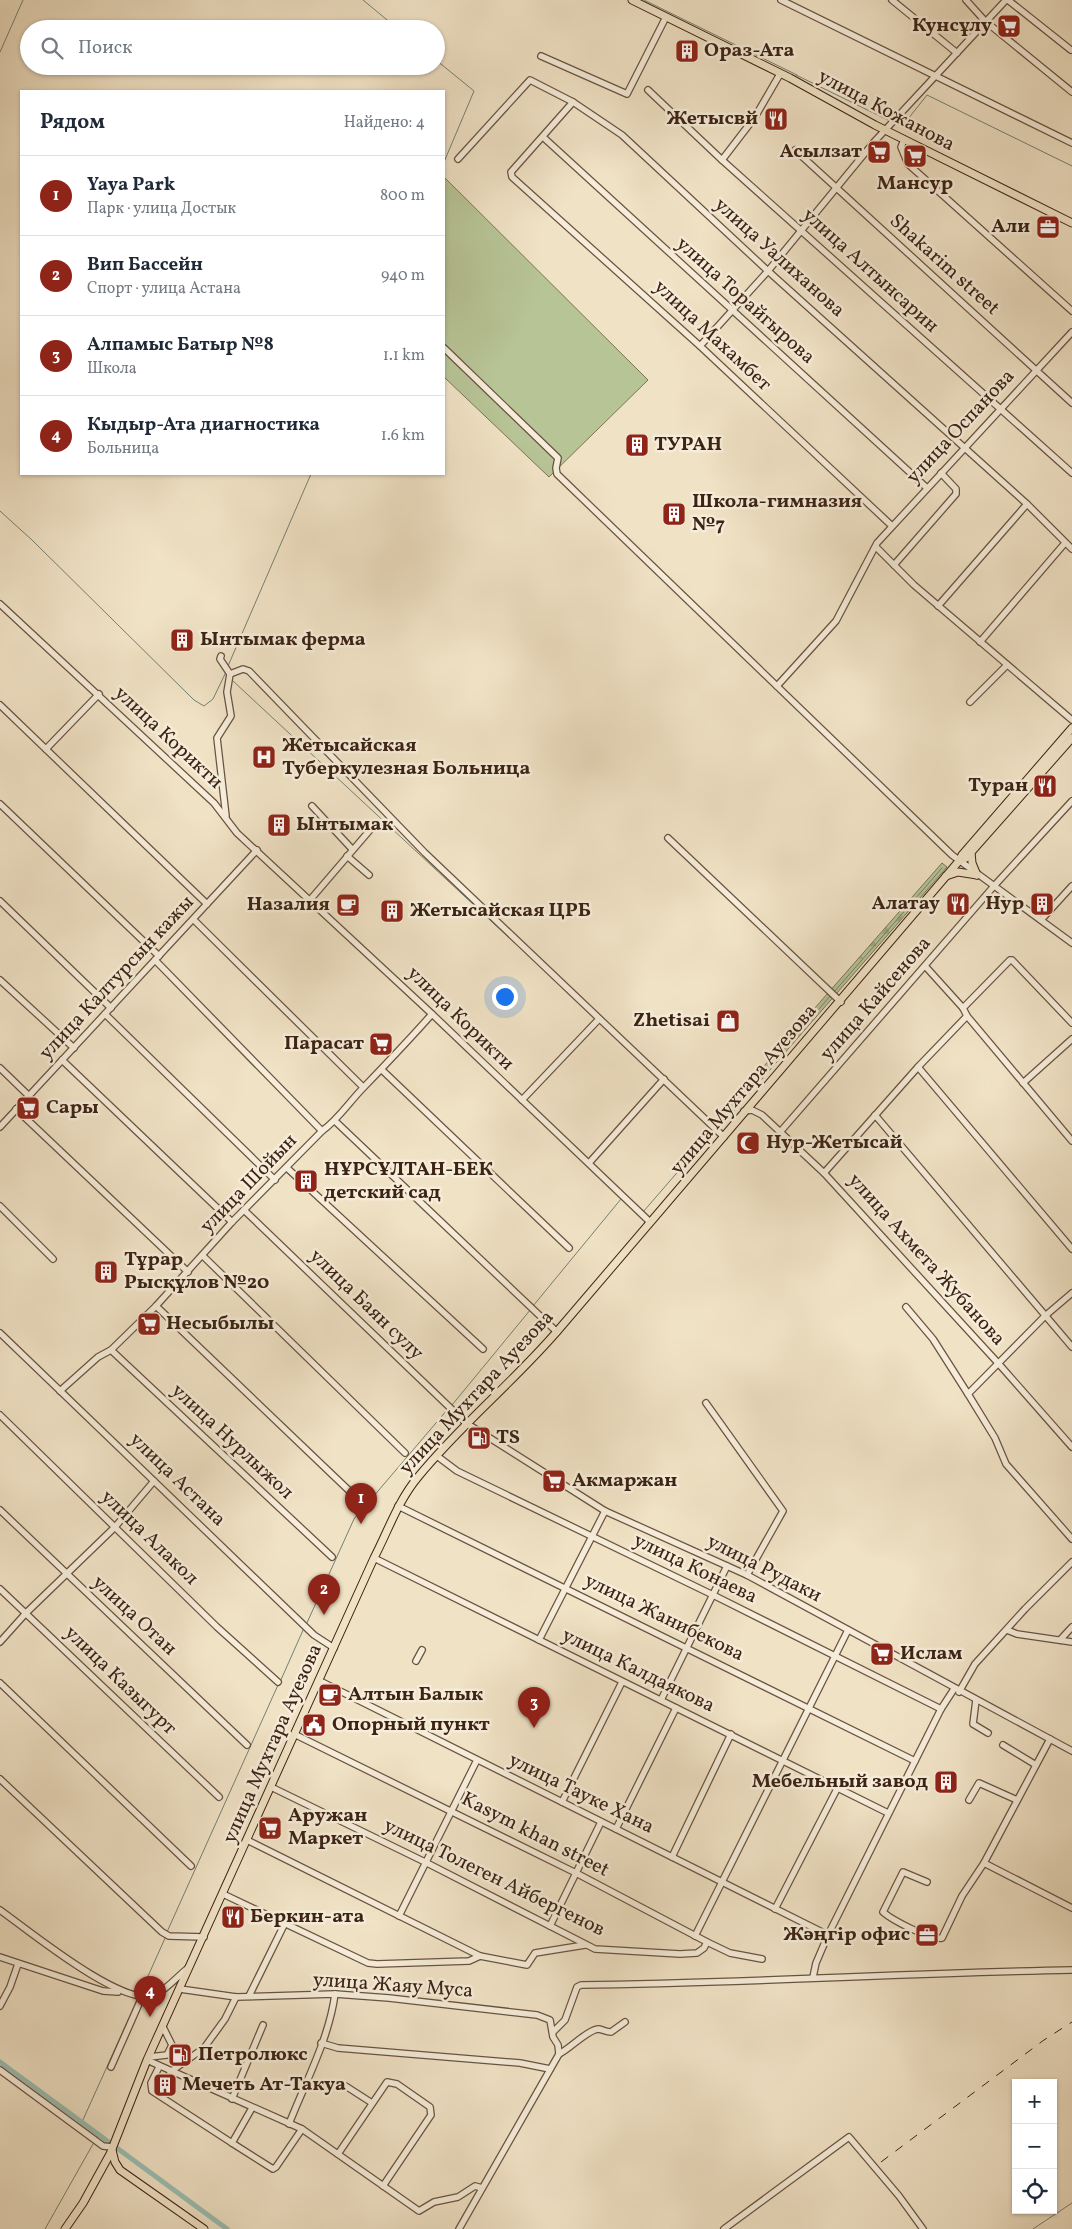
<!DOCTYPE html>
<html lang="ru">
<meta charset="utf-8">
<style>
:root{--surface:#fff;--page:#f2f2f3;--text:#1f2937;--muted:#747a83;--line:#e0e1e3;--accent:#8f2418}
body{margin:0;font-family:Vollkorn,serif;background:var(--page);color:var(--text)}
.controls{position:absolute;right:15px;bottom:15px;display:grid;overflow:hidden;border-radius:0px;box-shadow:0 1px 4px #0004}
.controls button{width:45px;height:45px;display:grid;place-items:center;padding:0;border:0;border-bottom:1px solid var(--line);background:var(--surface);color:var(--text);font:25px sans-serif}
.you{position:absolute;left:504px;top:996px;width:18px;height:18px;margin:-12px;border:4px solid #fff;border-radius:50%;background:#1a73e8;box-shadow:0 0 0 8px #1a73e833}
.badge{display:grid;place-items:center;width:32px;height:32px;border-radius:50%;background:var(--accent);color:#fff;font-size:16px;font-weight:700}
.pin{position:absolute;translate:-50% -41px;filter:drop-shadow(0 1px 2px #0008)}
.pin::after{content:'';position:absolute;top:26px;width:18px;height:15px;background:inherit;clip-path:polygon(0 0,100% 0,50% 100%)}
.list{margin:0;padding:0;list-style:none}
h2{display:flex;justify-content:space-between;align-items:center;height:65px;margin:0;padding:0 20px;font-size:21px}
h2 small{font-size:16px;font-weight:400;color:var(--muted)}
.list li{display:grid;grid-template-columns:32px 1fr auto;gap:15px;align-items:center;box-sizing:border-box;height:80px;padding:0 20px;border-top:1px solid var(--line)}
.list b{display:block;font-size:19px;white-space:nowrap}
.list p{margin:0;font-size:16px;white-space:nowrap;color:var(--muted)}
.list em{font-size:16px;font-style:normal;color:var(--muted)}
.icon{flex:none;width:28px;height:28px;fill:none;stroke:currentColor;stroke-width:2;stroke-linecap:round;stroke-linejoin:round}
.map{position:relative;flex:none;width:1072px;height:2229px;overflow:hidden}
.search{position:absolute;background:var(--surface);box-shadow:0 1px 4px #0004;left:20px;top:20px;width:425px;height:55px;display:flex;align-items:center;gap:12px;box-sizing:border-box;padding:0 18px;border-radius:28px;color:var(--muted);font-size:19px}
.panel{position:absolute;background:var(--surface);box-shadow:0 1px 4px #0004;left:20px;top:90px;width:425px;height:385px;border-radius:0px}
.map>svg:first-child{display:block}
</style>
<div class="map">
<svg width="1072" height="2229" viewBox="0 0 1072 2229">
<defs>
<pattern id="forest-firs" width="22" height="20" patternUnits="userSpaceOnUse" patternTransform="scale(1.25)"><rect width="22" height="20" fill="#b7c496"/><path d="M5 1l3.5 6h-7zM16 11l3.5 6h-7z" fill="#9ea880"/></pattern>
</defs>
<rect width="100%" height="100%" fill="#f0e2c5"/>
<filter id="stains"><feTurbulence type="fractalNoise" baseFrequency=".004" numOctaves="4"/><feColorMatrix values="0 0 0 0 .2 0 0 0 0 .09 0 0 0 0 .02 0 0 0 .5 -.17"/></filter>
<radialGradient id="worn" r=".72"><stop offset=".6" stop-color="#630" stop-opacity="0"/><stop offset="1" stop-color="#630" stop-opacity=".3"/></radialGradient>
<polygon fill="#b7c496" stroke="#7a7455" points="444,177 648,380 549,477 444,377"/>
<polygon fill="url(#forest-firs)" stroke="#7a7455" points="942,863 947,867 720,1127 715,1122"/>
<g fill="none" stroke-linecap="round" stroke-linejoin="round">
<g stroke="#748073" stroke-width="1">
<polyline points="363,0 398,29"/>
<polyline points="644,0 797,75"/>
<polyline points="0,52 23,0"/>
<polyline points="436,60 474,91 444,162"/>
<polyline points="796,75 890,121"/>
<polyline points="896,123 904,124 927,95 1072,166"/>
<polyline points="0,511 32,540 194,700 204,706 213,699 226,672"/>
<polyline points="228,666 311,474"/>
<polyline points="233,681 561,986"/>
<polyline points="834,992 942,868"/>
<polyline points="718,1126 831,995"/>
<polyline points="643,1212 714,1130"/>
<polyline points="533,1306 621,1199 627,1204"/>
<polyline points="452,1405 531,1309"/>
<polyline points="367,1504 447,1410"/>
<polyline points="306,1625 354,1519 363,1507"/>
<polyline points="280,1682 304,1628"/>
<polyline points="167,1932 278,1685"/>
<polyline points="140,1994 166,1936"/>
<polyline points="82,2122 138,1998"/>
<polyline points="97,2138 99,2135"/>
<polyline points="45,2229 93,2144"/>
<polyline points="1033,2229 1072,2203"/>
</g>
<polyline stroke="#9abeb2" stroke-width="5" points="0,2062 227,2229"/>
<g stroke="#695340" stroke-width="8">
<g id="minor">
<polyline points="781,0 1072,143"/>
<polyline points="892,0 957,53"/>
<polyline points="966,0 985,21 1072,92"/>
<polyline points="1008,0 1071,50"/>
<polyline points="541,56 627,94 666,17"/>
<polyline points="648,90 722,160 1072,473"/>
<polyline points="573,102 511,172 512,177 700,346 892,526"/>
<polyline points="543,137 927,488"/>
<polyline points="904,140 901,147 908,164 1072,311"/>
<polyline points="795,150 1072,403"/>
<polyline points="458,159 530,80 573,102 622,135 768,271 1027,504 1072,549"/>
<polyline points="722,160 755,117 780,74"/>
<polyline points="700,346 768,271 874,142 1006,0"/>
<polyline points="444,348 558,458 556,468 557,474 952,855 1072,943"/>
<polyline points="876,547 914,585 1072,720"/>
<polyline points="894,565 956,494 956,489 941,473"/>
<polyline points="0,604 214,803 237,833 432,1014 650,1222"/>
<polyline points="938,606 1027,504"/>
<polyline points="980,642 1065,543"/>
<polyline points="221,656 220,659 230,674 227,692 231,716 217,738 226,816"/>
<polyline points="230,674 243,669 249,671 425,853 724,1137"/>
<polyline points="777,686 836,621 877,543 1072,332"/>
<polyline points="970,702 1007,665"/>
<polyline points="0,705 207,904"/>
<polyline points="46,749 99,694"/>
<polyline points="0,804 159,956"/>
<polyline points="312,806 352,849"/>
<polyline points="668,838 841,1002"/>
<polyline points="347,856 369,875"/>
<polyline points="310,900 376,823"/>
<polyline points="0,901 111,1008"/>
<polyline points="194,920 363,1087"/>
<polyline points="1041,920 1072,886"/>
<polyline points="155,960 322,1131"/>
<polyline points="926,967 963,1008"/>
<polyline points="0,980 74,1048"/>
<polyline points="105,1014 275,1180"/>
<polyline points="967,1016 1072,1141"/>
<polyline points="62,1060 232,1222"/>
<polyline points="918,1067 1072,1249"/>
<polyline points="0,1068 29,1096"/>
<polyline points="382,1070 569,1248"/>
<polyline points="1023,1083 1072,1039"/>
<polyline points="522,1100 599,1019"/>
<polyline points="16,1109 188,1272"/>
<polyline points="744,1111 752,1110 762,1115 824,1173 998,1363 1072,1447"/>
<polyline points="875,1115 1072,1347"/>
<polyline points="335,1121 557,1332"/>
<polyline points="0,1127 257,850"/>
<polyline points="781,1131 994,886 1072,801"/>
<polyline points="589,1163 664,1079"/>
<polyline points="287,1168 483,1349"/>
<polyline points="824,1173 918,1067 967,1016 963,1008 1010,960 1012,960 1072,1023"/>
<polyline points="0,1206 53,1259"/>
<polyline points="244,1210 466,1423 605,1511 747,1575 1072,1751"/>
<polyline points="203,1256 405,1453"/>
<polyline points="156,1306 362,1503"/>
<polyline points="906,1307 933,1339 968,1394 995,1438 1006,1464 1072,1539"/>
<polyline points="0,1333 314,1635 334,1648"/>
<polyline points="111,1350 332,1557"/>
<path d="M 60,1391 L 98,1357 L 111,1350 L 156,1306 L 232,1222 L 322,1131 C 339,1119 349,1102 364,1087 C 387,1063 410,1039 432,1014"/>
<polyline points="968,1394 1045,1316 1072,1293"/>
<polyline points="706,1403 783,1511 747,1575"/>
<polyline points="0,1415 217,1627 278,1682"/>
<polyline points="437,1456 457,1471 713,1595 941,1709"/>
<polyline points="398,1506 915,1761"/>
<polyline points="0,1510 247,1745"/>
<polyline points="374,1558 888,1813"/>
<polyline points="0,1589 219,1797"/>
<polyline points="1007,1630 1017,1634 1072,1642"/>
<polyline points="539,1640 605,1511"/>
<polyline points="1060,1640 1072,1627"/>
<polyline points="0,1642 26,1613 115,1527 154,1481"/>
<polyline points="416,1661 422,1650"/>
<polyline points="320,1681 828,1935"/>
<polyline points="0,1683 191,1866"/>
<polyline points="959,1692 975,1664 1025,1609 1072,1562"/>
<polyline points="661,1700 727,1566"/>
<polyline points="976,1700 973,1724 988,1733"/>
<polyline points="294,1734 576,1873 707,1942 730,1953 762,1959"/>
<polyline points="1003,1745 1036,1765"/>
<polyline points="0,1779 162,1932 169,1936 204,1937"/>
<polyline points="271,1787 427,1863 595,1949 680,1954 697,1953 704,1948 707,1942"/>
<polyline points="969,1800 979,1783 1017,1800"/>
<polyline points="562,1802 622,1682"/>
<polyline points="616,1829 676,1708"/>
<polyline points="247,1840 480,1956 527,1965 535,1953 585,1945"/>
<polyline points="672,1857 731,1734"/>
<polyline points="984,1863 1072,1908"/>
<path d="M 927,1882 L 903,1872 L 883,1912 C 892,1920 930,1940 942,1938 L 962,1896 L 984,1863 L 1050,1739"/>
<polyline points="223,1894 368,1963 377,1964 469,1961 480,1956"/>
<polyline points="775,1909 838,1787"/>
<path d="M 0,1910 C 27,1929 124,2009 155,1995 C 166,1990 178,1976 188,1968"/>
<polyline points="399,1916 477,1760"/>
<polyline points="550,1926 601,1822"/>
<polyline points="695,1936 848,1630"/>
<polyline points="0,1957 103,1991 118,1992"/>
<polyline points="813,1977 816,1963 828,1935 941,1709 954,1689"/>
<polyline points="180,1989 236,1997 335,1994 389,1998 537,2015 550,2020 553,2037 558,2045 559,2054 459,2229"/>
<polyline points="249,1996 285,1923"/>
<polyline points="0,2006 10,1987 18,1964"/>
<path d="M 553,2032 L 565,2020 L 577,1987 L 581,1985 C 745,1983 908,1973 1072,1970"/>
<polyline points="321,2043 338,2048 520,2063 550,2069"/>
<path d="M 559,2054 C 570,2049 588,2029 599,2029 C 604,2030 606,2032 611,2032 L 625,2022"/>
<polyline points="149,2057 167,2055 172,2045 163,2027"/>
<polyline points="147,2060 302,2129 419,2211 434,2202 458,2197 475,2186 482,2188"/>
<polyline points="111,2067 142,1997"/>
<polyline points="159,2067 151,2083 152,2091 232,2143 252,2108"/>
<polyline points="0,2070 103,2146 112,2147"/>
<polyline points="170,2072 204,2048 225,2019 236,1997"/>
<polyline points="344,2085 372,2103"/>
<polyline points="232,2099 263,2025"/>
<path d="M 289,2124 C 305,2083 329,2039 335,1994"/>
<polyline points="232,2143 273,2169 276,2167 302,2129"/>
<polyline points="338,2154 387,2082 397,2084 430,2107 431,2115 383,2186"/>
<polyline points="724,2229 849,2137 899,2196 923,2229"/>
</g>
</g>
<g stroke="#3c2314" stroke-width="9">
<g id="major">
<polyline points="632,0 790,78 875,125 1072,223"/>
<polyline points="971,852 972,863 977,875"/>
<polyline points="959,861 966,858 1072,738"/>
<polyline points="946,876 958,872 977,875"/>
<polyline points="112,2150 115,2162 120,2170 204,2229"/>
<path d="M 65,2229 L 83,2203 L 110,2154 L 147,2060 L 374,1558 C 388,1531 398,1501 418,1477 C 461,1424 515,1381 560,1328 C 693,1172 826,1017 959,861 L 962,855 L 1072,728"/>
</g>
</g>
<use href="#minor" stroke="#f5ecd9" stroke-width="5.5"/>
<use href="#major" stroke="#f0e2c5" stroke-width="7"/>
<polyline stroke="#3c2314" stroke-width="1" stroke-dasharray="9 9" stroke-linecap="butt" points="881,2162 1044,2040 1072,2022"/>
</g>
<defs>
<g id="supermarket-square" transform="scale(1.25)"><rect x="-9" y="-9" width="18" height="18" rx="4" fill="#8f2418" stroke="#f5ecd9"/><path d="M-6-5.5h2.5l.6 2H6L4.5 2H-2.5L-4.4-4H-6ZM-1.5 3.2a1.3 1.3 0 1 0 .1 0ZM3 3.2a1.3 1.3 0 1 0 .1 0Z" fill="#fff"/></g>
<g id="building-square" transform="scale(1.25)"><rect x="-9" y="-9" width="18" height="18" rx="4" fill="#8f2418" stroke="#f5ecd9"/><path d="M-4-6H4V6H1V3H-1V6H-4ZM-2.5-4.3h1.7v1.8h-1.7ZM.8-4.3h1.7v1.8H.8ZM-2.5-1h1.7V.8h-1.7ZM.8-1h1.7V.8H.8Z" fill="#fff"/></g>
<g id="restaurant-square" transform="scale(1.25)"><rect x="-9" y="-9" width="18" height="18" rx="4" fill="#8f2418" stroke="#f5ecd9"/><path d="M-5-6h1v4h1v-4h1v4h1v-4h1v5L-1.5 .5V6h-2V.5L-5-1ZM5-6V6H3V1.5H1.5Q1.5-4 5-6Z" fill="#fff"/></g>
<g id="office-square" transform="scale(1.25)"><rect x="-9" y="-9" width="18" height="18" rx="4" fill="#8f2418" stroke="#f5ecd9"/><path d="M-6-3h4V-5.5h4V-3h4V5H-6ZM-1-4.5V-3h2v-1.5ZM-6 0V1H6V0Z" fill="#fff"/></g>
<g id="hospital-square" transform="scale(1.25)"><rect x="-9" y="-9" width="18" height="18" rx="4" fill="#8f2418" stroke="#f5ecd9"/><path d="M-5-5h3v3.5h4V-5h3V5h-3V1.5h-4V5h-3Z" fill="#fff"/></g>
<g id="cafe-square" transform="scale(1.25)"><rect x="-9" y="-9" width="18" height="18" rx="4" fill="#8f2418" stroke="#f5ecd9"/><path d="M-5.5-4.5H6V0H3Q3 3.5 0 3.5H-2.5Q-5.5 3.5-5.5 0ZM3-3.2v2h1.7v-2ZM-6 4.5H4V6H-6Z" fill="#fff"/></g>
<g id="shop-square" transform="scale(1.25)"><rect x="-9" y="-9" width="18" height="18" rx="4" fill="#8f2418" stroke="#f5ecd9"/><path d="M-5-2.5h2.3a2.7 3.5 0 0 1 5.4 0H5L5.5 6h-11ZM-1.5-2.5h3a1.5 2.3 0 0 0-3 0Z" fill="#fff"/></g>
<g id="mosque-square" transform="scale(1.25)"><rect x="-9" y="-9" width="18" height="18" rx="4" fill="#8f2418" stroke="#f5ecd9"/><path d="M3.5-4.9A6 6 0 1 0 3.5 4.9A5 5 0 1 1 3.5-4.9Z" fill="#fff"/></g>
<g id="fuel-square" transform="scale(1.25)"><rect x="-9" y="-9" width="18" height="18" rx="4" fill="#8f2418" stroke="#f5ecd9"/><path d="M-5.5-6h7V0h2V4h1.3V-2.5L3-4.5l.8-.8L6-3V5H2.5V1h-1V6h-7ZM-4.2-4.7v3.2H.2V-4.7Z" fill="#fff"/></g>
<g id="civic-square" transform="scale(1.25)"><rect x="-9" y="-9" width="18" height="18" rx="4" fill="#8f2418" stroke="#f5ecd9"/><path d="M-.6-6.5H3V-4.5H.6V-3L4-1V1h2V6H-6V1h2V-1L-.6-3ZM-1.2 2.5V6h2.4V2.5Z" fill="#fff"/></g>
</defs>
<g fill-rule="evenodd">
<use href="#supermarket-square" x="1009" y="26"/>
<use href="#building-square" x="687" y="51"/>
<use href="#restaurant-square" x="776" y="119"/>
<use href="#supermarket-square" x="879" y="152"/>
<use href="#supermarket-square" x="915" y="156"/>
<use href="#office-square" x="1048" y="227"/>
<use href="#building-square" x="637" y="445"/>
<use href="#building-square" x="674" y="514"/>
<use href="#building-square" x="182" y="640"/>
<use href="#hospital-square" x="264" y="757"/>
<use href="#restaurant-square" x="1045" y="786"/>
<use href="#building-square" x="279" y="825"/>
<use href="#restaurant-square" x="958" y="904"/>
<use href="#building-square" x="1042" y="904"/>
<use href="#cafe-square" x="348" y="905"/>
<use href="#building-square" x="392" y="911"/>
<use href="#shop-square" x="728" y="1021"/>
<use href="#supermarket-square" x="381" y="1044"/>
<use href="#supermarket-square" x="28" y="1108"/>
<use href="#mosque-square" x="748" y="1143"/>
<use href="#building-square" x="306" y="1181"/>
<use href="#building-square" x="106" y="1272"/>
<use href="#supermarket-square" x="149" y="1324"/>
<use href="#fuel-square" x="479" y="1438"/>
<use href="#supermarket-square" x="554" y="1481"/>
<use href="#supermarket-square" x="882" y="1654"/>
<use href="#cafe-square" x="330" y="1695"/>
<use href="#civic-square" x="314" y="1725"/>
<use href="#building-square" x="946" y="1782"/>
<use href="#supermarket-square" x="270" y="1828"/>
<use href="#restaurant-square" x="233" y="1917"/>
<use href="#office-square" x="927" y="1935"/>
<use href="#fuel-square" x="180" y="2055"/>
<use href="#building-square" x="165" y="2085"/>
</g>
<g text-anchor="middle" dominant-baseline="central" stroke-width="5" stroke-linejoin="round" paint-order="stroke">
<g font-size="20" font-weight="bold" fill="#3c2314" stroke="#f5ecd9" text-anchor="start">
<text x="992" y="26" text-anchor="end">Кунсұлу</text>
<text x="704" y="51">Ораз-Ата</text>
<text x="758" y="119" text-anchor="end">Жетысвй</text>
<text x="862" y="152" text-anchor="end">Асылзат</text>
<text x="915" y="184" text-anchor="middle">Мансур</text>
<text x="1030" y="227" text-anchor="end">Али</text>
<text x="654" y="445">ТУРАН</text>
<text x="692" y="502">Школа-гимназия<tspan x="692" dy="23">№7</tspan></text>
<text x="200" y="640">Ынтымак ферма</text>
<text x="282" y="746">Жетысайская<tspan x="282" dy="23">Туберкулезная Больница</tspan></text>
<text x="1028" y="786" text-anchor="end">Туран</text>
<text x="296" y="825">Ынтымак</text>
<text x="940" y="904" text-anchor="end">Алатау</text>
<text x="1024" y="904" text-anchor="end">Нур</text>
<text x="330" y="905" text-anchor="end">Назалия</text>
<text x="410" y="911">Жетысайская ЦРБ</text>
<text x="710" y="1021" text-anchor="end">Zhetisai</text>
<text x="364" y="1044" text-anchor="end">Парасат</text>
<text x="46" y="1108">Сары</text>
<text x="766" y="1143">Нур-Жетысай</text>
<text x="324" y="1170">НҰРСҰЛТАН-БЕК<tspan x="324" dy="23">детский сад</tspan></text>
<text x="124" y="1260">Тұрар<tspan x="124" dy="23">Рысқұлов №20</tspan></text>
<text x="166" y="1324">Несыбылы</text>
<text x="496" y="1438">TS</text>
<text x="572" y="1481">Акмаржан</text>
<text x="900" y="1654">Ислам</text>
<text x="348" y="1695">Алтын Балык</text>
<text x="332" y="1725">Опорный пункт</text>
<text x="928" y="1782" text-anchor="end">Мебельный завод</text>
<text x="288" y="1816">Аружан<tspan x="288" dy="23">Маркет</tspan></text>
<text x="250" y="1917">Беркин-ата</text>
<text x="910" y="1935" text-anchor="end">Жәңгір офис</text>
<text x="198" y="2055">Петролюкс</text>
<text x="182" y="2085">Мечеть Ат-Такуа</text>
</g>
<g font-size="20" fill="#3c2314" stroke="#f5ecd9">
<text transform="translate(886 111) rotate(28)">улица Кожанова</text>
<text transform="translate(779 258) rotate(42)">улица Уалиханова</text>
<text transform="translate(944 265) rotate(42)">Shakarim street</text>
<text transform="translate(870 271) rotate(42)">улица Алтынсарин</text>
<text transform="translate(745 301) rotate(42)">улица Торайгырова</text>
<text transform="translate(712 336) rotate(43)">улица Махамбет</text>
<text transform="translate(961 427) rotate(-47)">улица Оспанова</text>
<text transform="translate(168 738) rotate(43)">улица Корикти</text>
<text transform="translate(117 978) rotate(-47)">улица Калтурсын кажы</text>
<text transform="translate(876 999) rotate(-49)">улица Кайсенова</text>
<text transform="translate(460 1019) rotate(44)">улица Корикти</text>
<text transform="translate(744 1090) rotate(-50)">улица Мухтара Ауезова</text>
<text transform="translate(249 1184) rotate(-46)">улица Шойын</text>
<text transform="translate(926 1260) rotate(48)">улица Ахмета Жубанова</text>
<text transform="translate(366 1305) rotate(44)">улица Баян сулу</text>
<text transform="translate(477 1393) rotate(-47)">улица Мухтара Ауезова</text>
<text transform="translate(232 1442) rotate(43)">улица Нурлыжол</text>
<text transform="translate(177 1480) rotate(44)">улица Астана</text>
<text transform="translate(149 1538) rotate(44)">улица Алакол</text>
<text transform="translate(695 1569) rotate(26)">улица Конаева</text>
<text transform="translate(764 1569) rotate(27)">улица Рудаки</text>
<text transform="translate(134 1616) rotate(43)">улица Отан</text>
<text transform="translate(664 1618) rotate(26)">улица Жанибекова</text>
<text transform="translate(638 1671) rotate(26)">улица Калдаякова</text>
<text transform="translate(120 1681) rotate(44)">улица Казыгурт</text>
<text transform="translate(273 1744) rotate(-66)">улица Мухтара Ауезова</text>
<text transform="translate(581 1794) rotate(26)">улица Тауке Хана</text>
<text transform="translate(535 1835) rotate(27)">Kasym khan street</text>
<text transform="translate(494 1878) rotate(26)">улица Толеген Айбергенов</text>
<text transform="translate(393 1986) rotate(4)">улица Жаяу Муса</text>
</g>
</g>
<rect width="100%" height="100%" filter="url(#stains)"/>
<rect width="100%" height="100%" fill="url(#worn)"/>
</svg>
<div class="controls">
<button>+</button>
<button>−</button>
<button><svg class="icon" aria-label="locate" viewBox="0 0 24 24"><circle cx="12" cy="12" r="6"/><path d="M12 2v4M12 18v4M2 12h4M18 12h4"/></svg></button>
</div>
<div class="you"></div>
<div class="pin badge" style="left:361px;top:1524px">1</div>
<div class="pin badge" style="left:324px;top:1615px">2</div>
<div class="pin badge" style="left:534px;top:1728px">3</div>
<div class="pin badge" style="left:150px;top:2017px">4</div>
<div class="search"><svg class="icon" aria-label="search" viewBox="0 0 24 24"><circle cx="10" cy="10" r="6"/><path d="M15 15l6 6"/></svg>Поиск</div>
<section class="panel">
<h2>Рядом<small>Найдено: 4</small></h2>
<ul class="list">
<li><span class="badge">1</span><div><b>Yaya Park</b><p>Парк · улица Достык</p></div><em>800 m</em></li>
<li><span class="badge">2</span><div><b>Вип Бассейн</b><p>Спорт · улица Астана</p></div><em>940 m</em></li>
<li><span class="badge">3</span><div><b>Алпамыс Батыр №8</b><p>Школа</p></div><em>1.1 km</em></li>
<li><span class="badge">4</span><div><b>Кыдыр-Ата диагностика</b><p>Больница</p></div><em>1.6 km</em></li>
</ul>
</section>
</div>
